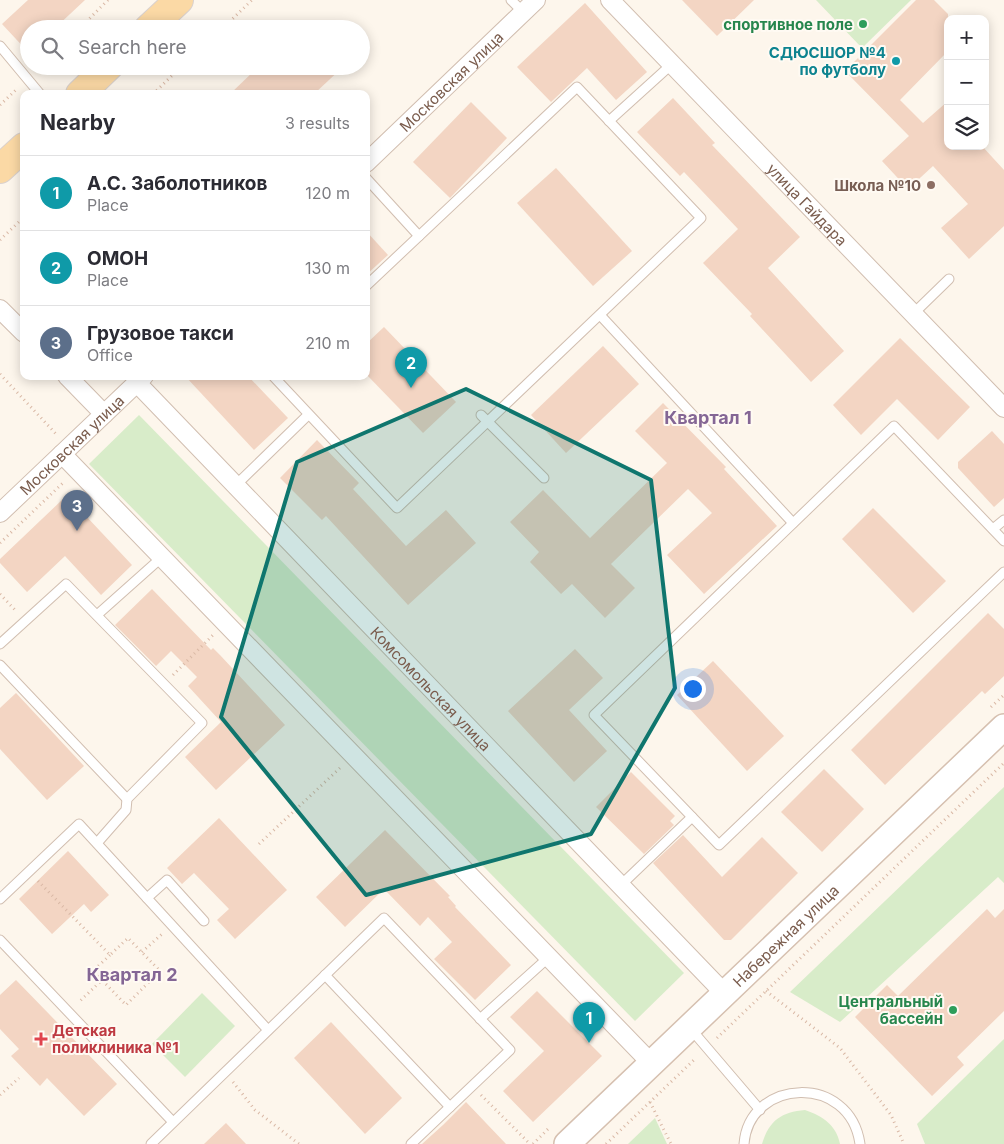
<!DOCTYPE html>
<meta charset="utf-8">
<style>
:root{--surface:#fff;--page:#f7f7f7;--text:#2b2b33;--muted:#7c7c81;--line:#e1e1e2;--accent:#e76f51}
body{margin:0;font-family:Inter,sans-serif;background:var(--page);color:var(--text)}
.controls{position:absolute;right:15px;top:15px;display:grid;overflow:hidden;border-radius:10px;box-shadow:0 2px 12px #0003}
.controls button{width:45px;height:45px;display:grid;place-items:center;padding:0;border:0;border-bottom:1px solid var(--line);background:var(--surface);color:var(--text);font:25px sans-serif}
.you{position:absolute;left:692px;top:688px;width:18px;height:18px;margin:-12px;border:4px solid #fff;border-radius:50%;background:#1a73e8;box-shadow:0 0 0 8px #1a73e833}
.badge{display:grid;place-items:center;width:32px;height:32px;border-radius:50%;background:var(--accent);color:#fff;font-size:16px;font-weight:700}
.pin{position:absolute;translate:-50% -41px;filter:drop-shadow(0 1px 2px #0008)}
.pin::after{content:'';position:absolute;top:26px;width:18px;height:15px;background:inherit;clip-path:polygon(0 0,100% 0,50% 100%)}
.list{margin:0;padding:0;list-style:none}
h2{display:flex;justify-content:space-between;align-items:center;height:65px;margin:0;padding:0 20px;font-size:21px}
h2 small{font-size:16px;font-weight:400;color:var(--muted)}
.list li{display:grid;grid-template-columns:32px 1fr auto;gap:15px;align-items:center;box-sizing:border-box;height:75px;padding:0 20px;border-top:1px solid var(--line)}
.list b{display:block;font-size:19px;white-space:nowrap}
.list p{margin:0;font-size:16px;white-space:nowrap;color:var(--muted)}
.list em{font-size:16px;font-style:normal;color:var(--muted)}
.icon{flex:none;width:28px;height:28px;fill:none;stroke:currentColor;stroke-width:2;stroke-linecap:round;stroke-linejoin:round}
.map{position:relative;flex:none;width:1004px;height:1144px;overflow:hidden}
.search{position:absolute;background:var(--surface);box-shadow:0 2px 12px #0003;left:20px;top:20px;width:350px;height:55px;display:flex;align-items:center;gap:12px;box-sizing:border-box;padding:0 18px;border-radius:28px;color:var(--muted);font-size:19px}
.panel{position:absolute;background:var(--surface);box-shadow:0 2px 12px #0003;left:20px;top:90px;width:350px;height:290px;border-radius:10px}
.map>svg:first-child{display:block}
</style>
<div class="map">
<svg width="1004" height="1144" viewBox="0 0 1004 1144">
<rect width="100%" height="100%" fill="#fdf6ec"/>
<g fill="#d8ecc9">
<polygon points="816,0 911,0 862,48"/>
<polygon points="139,415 684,973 635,1021 89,464"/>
<polygon points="1004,787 1004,883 998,877 840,1022 790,992"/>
<polygon points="202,993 235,1026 185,1077 152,1044"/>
<polygon points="1004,1039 1004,1144 925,1144 917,1124"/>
<path d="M 805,1110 C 823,1116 836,1125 840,1144 L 762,1144 C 769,1120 782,1112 805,1110 Z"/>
<polygon points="655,1118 667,1144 628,1144"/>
</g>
<g fill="#f3d5c3">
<polygon points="28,0 85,0 54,29 29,29 29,53 2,24"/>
<polygon points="682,0 754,0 717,36"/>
<polygon points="916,0 934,0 948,14 948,51 900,100 923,123 948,101 948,146 982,146 1004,170 1004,226 969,259 941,228 968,204 933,166 908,189 882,161 909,136 845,71"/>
<polygon points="585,3 647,72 616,100 587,68 551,102 517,67"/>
<polygon points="259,66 344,66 314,94 230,94"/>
<polygon points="673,98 715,143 712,145 800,237 768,268 844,351 811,382 750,316 752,314 703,263 738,229 684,172 680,176 637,132"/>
<polygon points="471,102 507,138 450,198 413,162"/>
<polygon points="556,168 632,251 593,286 517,203"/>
<polygon points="366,231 388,255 366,275"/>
<polygon points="384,327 456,402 423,433 366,374 366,344"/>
<polygon points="900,338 970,407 938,440 897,399 861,435 833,405"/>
<polygon points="603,346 639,384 566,453 531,415"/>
<polygon points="185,376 248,376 288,418 254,450"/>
<polygon points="663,403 726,467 724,469 777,526 704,594 667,555 712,513 688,489 611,564 635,588 605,618 572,584 561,594 530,562 539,552 510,522 543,490 590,538 667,463 635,431"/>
<polygon points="992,431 1004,444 1004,498 994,507 958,468 958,462"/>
<polygon points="317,440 359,483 353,489 406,546 446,510 476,543 408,605 326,516 322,520 280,478"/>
<polygon points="63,499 70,499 132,565 101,595 65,556 27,592 0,563 0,559"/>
<polygon points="873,508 946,581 913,613 842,539"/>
<polygon points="152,589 211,650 213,648 220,655 285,725 216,790 185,757 221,722 188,686 197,677 171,651 156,666 115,625"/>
<polygon points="988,613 1004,629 1004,676 985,694 982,691 885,785 851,750"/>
<polygon points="575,649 603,678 569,710 607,751 574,782 508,711"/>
<polygon points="713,661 784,736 747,771 677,695"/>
<polygon points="16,693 84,766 47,800 0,749 0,708"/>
<polygon points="824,769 864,809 822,852 781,812"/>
<polygon points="631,772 675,816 670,821 674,825 644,854 596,807"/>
<polygon points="219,818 287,890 235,939 217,920 229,909 194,873 182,884 167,868"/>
<polygon points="385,830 450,896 448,897 456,906 455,907 511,965 475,1000 434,959 452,942 428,917 420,926 384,889 345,927 316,897"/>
<polygon points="683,835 722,877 762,837 798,873 731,940 724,940 653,863"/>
<polygon points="68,851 109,895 91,912 84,904 52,934 19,899"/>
<polygon points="987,909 995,918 1004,909 1004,1011 957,1057 964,1065 932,1096 855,1017 887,985 898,996"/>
<polygon points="16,980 117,1084 84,1116 47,1078 40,1086 11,1056 19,1049 0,1029 0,995"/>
<polygon points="537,991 602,1056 533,1122 503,1091 544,1051 510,1017"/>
<polygon points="331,1022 402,1098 365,1134 294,1058"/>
<polygon points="466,1102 506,1144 422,1144 443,1125"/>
<polygon points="226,1123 246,1144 204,1144"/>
</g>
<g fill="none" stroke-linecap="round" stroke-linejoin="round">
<g stroke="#d1beb0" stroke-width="11">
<g id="lane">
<polyline points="511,0 523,12"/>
<polyline points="0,46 40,94"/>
<polyline points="609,121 672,64"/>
<polyline points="366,178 419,236"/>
<polyline points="913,314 949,279"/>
<polyline points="600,315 793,523"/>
<polyline points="273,376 397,508 701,218 577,87 366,286"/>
<polyline points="481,415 544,478"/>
<polyline points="236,485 308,415"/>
<polyline points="993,529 1004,520"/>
<polyline points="1004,541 894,426 594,715 719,845 1004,572"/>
<polyline points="97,615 161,558"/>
<polyline points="0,644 66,584 202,723 127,799 126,810 97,843"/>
<polyline points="0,665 127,799"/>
<polyline points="621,885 692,817"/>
<polyline points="147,898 167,880 204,921"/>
<polyline points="0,899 79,824 268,1030"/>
<polyline points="0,940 173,1122"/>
<polyline points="325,975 450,1107"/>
<polyline points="480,1019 549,957"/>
<polyline points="690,1028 760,1110"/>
<polyline points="151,1144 384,918 510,1050 411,1144"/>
<path d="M 744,1144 C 749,1078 850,1073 860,1144"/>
</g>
</g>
<g stroke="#d1beb0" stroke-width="20">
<g id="street">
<path id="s1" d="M 610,0 L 1004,408"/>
<path id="s2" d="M 366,163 L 536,0"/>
<polyline points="0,309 24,333"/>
<polyline points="67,376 104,414"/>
<path id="s3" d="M 137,383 L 725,994"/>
<polyline points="62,454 652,1064"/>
<path id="s4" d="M 0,513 L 144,376"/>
</g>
</g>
<g stroke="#d6c0b0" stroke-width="28">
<g id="secondary">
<path id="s5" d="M 567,1144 L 1004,727"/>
</g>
</g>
<g stroke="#dad1cd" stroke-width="30">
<g id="primary">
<polyline points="148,29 179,0"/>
<polyline points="80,94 109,66"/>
<polyline points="0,169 24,147"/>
</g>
</g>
<g stroke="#d9b8a5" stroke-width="3" stroke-dasharray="1 4" stroke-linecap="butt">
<polyline points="79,29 108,0"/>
<polyline points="222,29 252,0"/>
<polyline points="153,94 182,66"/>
<polyline points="0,105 18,88"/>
<polyline points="0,240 24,217"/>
<polyline points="0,374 57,435"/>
<polyline points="0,543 65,481"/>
<polyline points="0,594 17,612"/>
<polyline points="173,675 213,635"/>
<polyline points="991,707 1004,695"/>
<polyline points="259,844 341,767"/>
<polyline points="38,881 110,955 128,938 160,971 126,1005 102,980 79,1002"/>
<polyline points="142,952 162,934"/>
<polyline points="102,980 93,971 110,955"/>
<polyline points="766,991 840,1048 891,1115 904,1144"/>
<polyline points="717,1038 1004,763"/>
<polyline points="233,1082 255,1110 299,1144"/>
<polyline points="0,1095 19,1078"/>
<polyline points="481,1095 530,1144"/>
<polyline points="650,1102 671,1144"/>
<polyline points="533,1144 548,1129"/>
<polyline points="606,1144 696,1058"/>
</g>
<use href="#lane" stroke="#fff" stroke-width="9"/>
<use href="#street" stroke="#fff" stroke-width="18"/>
<use href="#secondary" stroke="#fff" stroke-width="25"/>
<use href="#primary" stroke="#fbd9a5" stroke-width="28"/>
</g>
<path fill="#0f766e" fill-opacity="0.2" stroke="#0f766e" stroke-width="4" stroke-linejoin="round" d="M 466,389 L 651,480 L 675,688 L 591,834 L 366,895 L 221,717 L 297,462 Z"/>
<g fill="#2e9e5b" stroke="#fffaf3" stroke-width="2">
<circle cx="863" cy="24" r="5"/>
<circle cx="953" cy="1010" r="5"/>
</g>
<circle fill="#0f9aa8" stroke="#fffaf3" stroke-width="2" cx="896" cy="61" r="5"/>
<circle fill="#8d6e63" stroke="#fffaf3" stroke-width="2" cx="931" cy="185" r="5"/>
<path fill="#e0444e" stroke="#fffaf3" stroke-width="2" d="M38.5 1031.5h5v5h5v5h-5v5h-5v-5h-5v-5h5z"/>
<g text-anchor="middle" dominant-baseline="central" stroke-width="4" stroke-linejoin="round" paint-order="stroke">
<g font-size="15" font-weight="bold" fill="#27864d" stroke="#fffaf3" text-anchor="end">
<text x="853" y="24">спортивное поле</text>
<text x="943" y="1001">Центральный<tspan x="943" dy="17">бассейн</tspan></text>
</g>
<g font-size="15" font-weight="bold" fill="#0d838f" stroke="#fffaf3" text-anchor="end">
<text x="886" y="52">СДЮСШОР №4<tspan x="886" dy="17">по футболу</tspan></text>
</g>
<g font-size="15" fill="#7a5c4d" stroke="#fffaf3">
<text stroke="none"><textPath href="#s2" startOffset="118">Московская улица</textPath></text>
<text stroke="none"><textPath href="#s1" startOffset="284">улица Гайдара</textPath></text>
<text stroke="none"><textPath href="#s4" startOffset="99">Московская улица</textPath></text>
<text stroke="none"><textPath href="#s3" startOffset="424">Комсомольская улица</textPath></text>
<text stroke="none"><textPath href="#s5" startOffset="302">Набережная улица</textPath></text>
</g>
<g font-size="15" font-weight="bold" fill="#785e54" stroke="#fffaf3" text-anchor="end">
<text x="921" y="185">Школа №10</text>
</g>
<g font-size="15" font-weight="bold" fill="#be3a42" stroke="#fffaf3" text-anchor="start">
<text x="52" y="1030">Детская<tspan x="52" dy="17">поликлиника №1</tspan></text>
</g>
<g font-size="18" font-weight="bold" fill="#846695" stroke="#fffaf3">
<text x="708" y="417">Квартал 1</text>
<text x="132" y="974">Квартал 2</text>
</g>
</g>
</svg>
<div class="controls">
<button>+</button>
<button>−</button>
<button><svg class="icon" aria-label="layers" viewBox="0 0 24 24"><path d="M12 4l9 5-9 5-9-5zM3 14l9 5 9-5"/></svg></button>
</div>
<div class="you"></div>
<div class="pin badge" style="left:589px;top:1043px;background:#0f9aa8">1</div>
<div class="pin badge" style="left:411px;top:388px;background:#0f9aa8">2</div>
<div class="pin badge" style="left:77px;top:531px;background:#5c6f8a">3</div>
<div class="search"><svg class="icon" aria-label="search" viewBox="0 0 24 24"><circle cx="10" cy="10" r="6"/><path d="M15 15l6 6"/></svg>Search here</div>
<section class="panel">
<h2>Nearby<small>3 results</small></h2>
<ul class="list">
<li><span class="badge" style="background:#0f9aa8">1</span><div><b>А.С. Заболотников</b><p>Place</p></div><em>120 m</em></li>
<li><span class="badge" style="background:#0f9aa8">2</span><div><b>ОМОН</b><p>Place</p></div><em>130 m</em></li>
<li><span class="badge" style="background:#5c6f8a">3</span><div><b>Грузовое такси</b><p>Office</p></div><em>210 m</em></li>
</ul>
</section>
</div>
